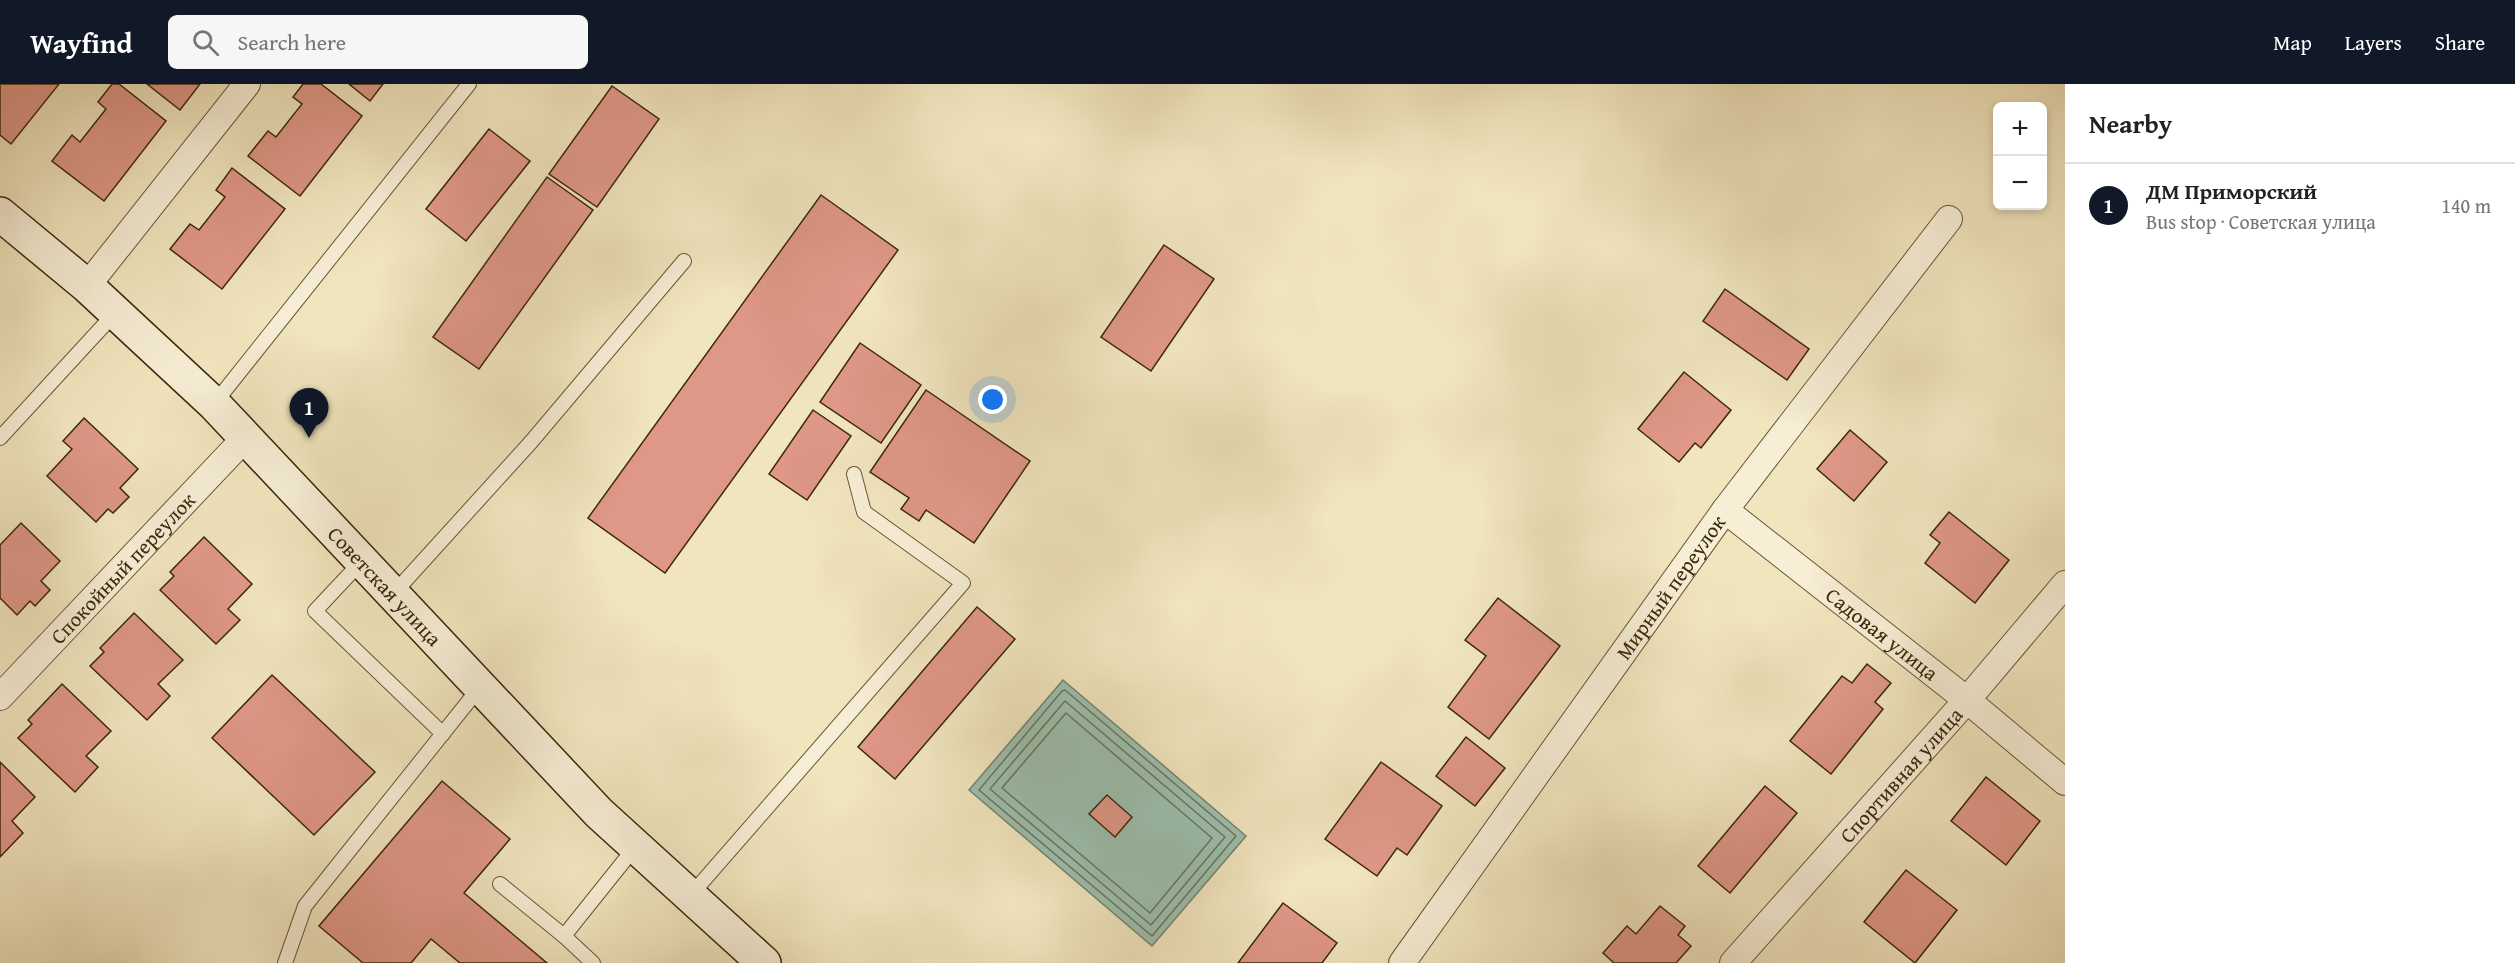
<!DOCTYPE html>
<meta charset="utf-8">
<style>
:root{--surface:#fff;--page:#f6f6f6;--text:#202124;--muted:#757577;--line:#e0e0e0;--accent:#111827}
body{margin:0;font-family:"Gentium Book Plus",serif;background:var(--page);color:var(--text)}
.controls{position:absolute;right:18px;top:18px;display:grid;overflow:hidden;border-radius:9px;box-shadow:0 3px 9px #0003}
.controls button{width:54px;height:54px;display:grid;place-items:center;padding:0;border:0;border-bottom:2px solid var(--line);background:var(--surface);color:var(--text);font:30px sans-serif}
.you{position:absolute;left:993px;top:316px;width:21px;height:21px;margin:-15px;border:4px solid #fff;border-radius:50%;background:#1a73e8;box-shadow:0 0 0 9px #1a73e833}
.badge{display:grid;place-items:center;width:39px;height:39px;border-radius:50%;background:var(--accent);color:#fff;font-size:20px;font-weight:700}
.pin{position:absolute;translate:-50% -50px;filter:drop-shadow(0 2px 3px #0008)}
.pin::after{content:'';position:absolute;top:32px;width:21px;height:18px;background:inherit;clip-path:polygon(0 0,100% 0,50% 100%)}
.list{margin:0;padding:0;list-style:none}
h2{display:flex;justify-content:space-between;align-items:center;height:78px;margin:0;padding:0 24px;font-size:26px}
h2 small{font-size:20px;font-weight:400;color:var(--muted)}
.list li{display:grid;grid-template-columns:39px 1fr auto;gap:18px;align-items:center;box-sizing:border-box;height:84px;padding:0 24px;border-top:2px solid var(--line)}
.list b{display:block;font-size:22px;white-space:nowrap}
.list p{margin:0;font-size:20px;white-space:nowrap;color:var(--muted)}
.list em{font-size:20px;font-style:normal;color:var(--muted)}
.icon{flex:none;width:33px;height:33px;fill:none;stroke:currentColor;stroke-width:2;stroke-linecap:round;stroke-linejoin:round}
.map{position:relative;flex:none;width:2065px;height:879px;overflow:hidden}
header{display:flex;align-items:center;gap:36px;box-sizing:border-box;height:84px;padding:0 30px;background:var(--accent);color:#fff}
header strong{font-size:28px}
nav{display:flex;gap:33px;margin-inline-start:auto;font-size:21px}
.search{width:420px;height:54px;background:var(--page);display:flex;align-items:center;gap:15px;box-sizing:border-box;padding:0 21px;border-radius:9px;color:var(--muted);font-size:22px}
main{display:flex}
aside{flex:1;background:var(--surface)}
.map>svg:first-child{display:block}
</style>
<header>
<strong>Wayfind</strong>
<div class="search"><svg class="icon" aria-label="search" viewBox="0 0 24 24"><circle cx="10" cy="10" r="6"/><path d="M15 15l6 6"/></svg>Search here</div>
<nav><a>Map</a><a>Layers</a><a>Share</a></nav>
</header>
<main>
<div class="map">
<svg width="2065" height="879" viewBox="0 0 2065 879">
<rect width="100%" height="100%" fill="#f1e5be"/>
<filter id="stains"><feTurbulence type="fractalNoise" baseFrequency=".00333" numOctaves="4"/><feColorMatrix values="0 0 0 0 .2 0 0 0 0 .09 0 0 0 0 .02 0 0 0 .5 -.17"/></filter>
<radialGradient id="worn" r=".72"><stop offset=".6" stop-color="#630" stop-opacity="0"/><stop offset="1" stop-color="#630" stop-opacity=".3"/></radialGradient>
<polygon fill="#9bbfae" stroke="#75826c" stroke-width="1.5" points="1063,596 1246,752 1152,862 969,706"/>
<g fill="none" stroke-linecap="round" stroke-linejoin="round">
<g stroke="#6c735c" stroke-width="1.5">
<polygon points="1065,606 1236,752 1152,852 979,706 1062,607"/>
<polygon points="1065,617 1225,753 1151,841 990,705"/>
<polygon points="1066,629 1212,754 1150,829 1002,704"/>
</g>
</g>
<g fill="#df9787" stroke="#3d270a" stroke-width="1.5">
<polygon points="0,0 59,0 11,60 0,51"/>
<polygon points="112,0 119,0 166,37 104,117 52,77 72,51 80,58 106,25 98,18"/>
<polygon points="147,0 200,0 180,26"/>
<polygon points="303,0 321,0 362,32 300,112 248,72 268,47 276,53 302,20 293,13"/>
<polygon points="349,0 383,0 370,17"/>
<polygon points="612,2 659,35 597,123 549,90"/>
<polygon points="489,45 530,77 466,157 426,125"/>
<polygon points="232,84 285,125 222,205 170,165 190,140 199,146 225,113 216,106"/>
<polygon points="547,93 593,126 479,285 433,253"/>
<polygon points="821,111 898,166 665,489 588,434"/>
<polygon points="1164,161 1214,195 1151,287 1101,253"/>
<polygon points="1725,205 1809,265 1787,296 1703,237"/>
<polygon points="860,259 921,301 881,359 820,318"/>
<polygon points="1684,288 1731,326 1701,364 1695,359 1679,378 1638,345"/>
<polygon points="926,306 1030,377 974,459 926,426 919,437 901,425 909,414 870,388"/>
<polygon points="813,326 851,352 807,416 769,390"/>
<polygon points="84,334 138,385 120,404 129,413 113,429 108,425 96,438 47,392 72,365 63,357"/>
<polygon points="1850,346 1887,378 1854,417 1817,385"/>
<polygon points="1949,428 2009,476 1975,519 1925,479 1940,459 1930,451"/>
<polygon points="21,439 60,477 41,497 50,506 35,522 30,517 17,531 0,514 0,461"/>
<polygon points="204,453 252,500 228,525 240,536 216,560 160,506 174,492 170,488"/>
<polygon points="1498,514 1560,562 1489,655 1448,623 1486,572 1465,556"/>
<polygon points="977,523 1015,555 895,695 858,663"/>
<polygon points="134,529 183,576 158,600 170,612 147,636 90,582 104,568 100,564"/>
<polygon points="1867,580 1891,599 1875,618 1883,625 1831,690 1790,657 1842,592 1852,599"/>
<polygon points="272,591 375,688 314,751 212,654"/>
<polygon points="62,600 111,647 86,672 98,683 75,708 18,654 32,640 28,636"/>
<polygon points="1466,653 1505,684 1475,722 1436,692"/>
<polygon points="0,678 35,713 12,737 23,749 0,773"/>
<polygon points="1381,678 1442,722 1407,771 1397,764 1377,792 1325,755"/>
<polygon points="1986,693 2040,737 2006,781 1951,737"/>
<polygon points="442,697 510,755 464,809 547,879 460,879 431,855 411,879 363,879 319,842"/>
<polygon points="1765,702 1797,729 1730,809 1698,782"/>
<polygon points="1107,711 1132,733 1115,753 1089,730"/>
<polygon points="1906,786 1957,826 1915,879 1864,838"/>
<polygon points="1283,819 1337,859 1322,879 1238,879"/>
<polygon points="1660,822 1685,842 1678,851 1691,862 1676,879 1614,879 1603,869 1627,842 1636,850"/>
</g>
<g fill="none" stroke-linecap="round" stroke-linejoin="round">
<g stroke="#6a5637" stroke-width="16">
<g id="service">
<polyline points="214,320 469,0"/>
<polyline points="0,354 116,228"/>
<polyline points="361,478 315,527 443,650"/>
<polyline points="394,509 531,358 684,177"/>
<polyline points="500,800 564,852 636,762"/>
<polyline points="690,812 963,499 864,428 854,390"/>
<polyline points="564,852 593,879"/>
<polyline points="285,879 305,822 480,603"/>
</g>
</g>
<g stroke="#6a5637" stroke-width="28">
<g id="minor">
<polyline points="87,202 247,0"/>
<path id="s1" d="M 1725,426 L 1967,616 L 2065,698"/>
<path id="s2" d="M 0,613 L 246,353"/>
<path id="s3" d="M 1402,879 L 1725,426 L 1949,135"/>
<path id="s4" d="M 1733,879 L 1967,616 L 2065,500"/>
</g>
</g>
<g stroke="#3d270a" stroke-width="36">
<g id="secondary">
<path id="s5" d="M 0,130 L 87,202 L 214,320 L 599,729 L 764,879"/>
</g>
</g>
<use href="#service" stroke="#f6eed5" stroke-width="14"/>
<use href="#minor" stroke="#f6eed5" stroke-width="26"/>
<use href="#secondary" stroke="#f6eed5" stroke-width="33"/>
</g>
<g text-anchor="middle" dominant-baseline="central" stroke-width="5" stroke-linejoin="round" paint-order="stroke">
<g font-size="21" fill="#3d270a" stroke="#f6eed5">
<text stroke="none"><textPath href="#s2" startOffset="178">Спокойный переулок</textPath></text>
<text stroke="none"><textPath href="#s5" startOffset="536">Советская улица</textPath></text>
<text stroke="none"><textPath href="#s3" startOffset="462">Мирный переулок</textPath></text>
<text stroke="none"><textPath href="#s1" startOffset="200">Садовая улица</textPath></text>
<text stroke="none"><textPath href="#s4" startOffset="252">Спортивная улица</textPath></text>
</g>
</g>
<rect width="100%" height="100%" filter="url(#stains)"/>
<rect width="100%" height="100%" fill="url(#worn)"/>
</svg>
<div class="controls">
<button>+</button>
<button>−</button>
</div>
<div class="you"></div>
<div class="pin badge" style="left:309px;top:354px">1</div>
</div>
<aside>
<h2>Nearby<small></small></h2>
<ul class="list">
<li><span class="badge">1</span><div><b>ДМ Приморский</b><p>Bus stop · Советская улица</p></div><em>140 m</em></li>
</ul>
</aside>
</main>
